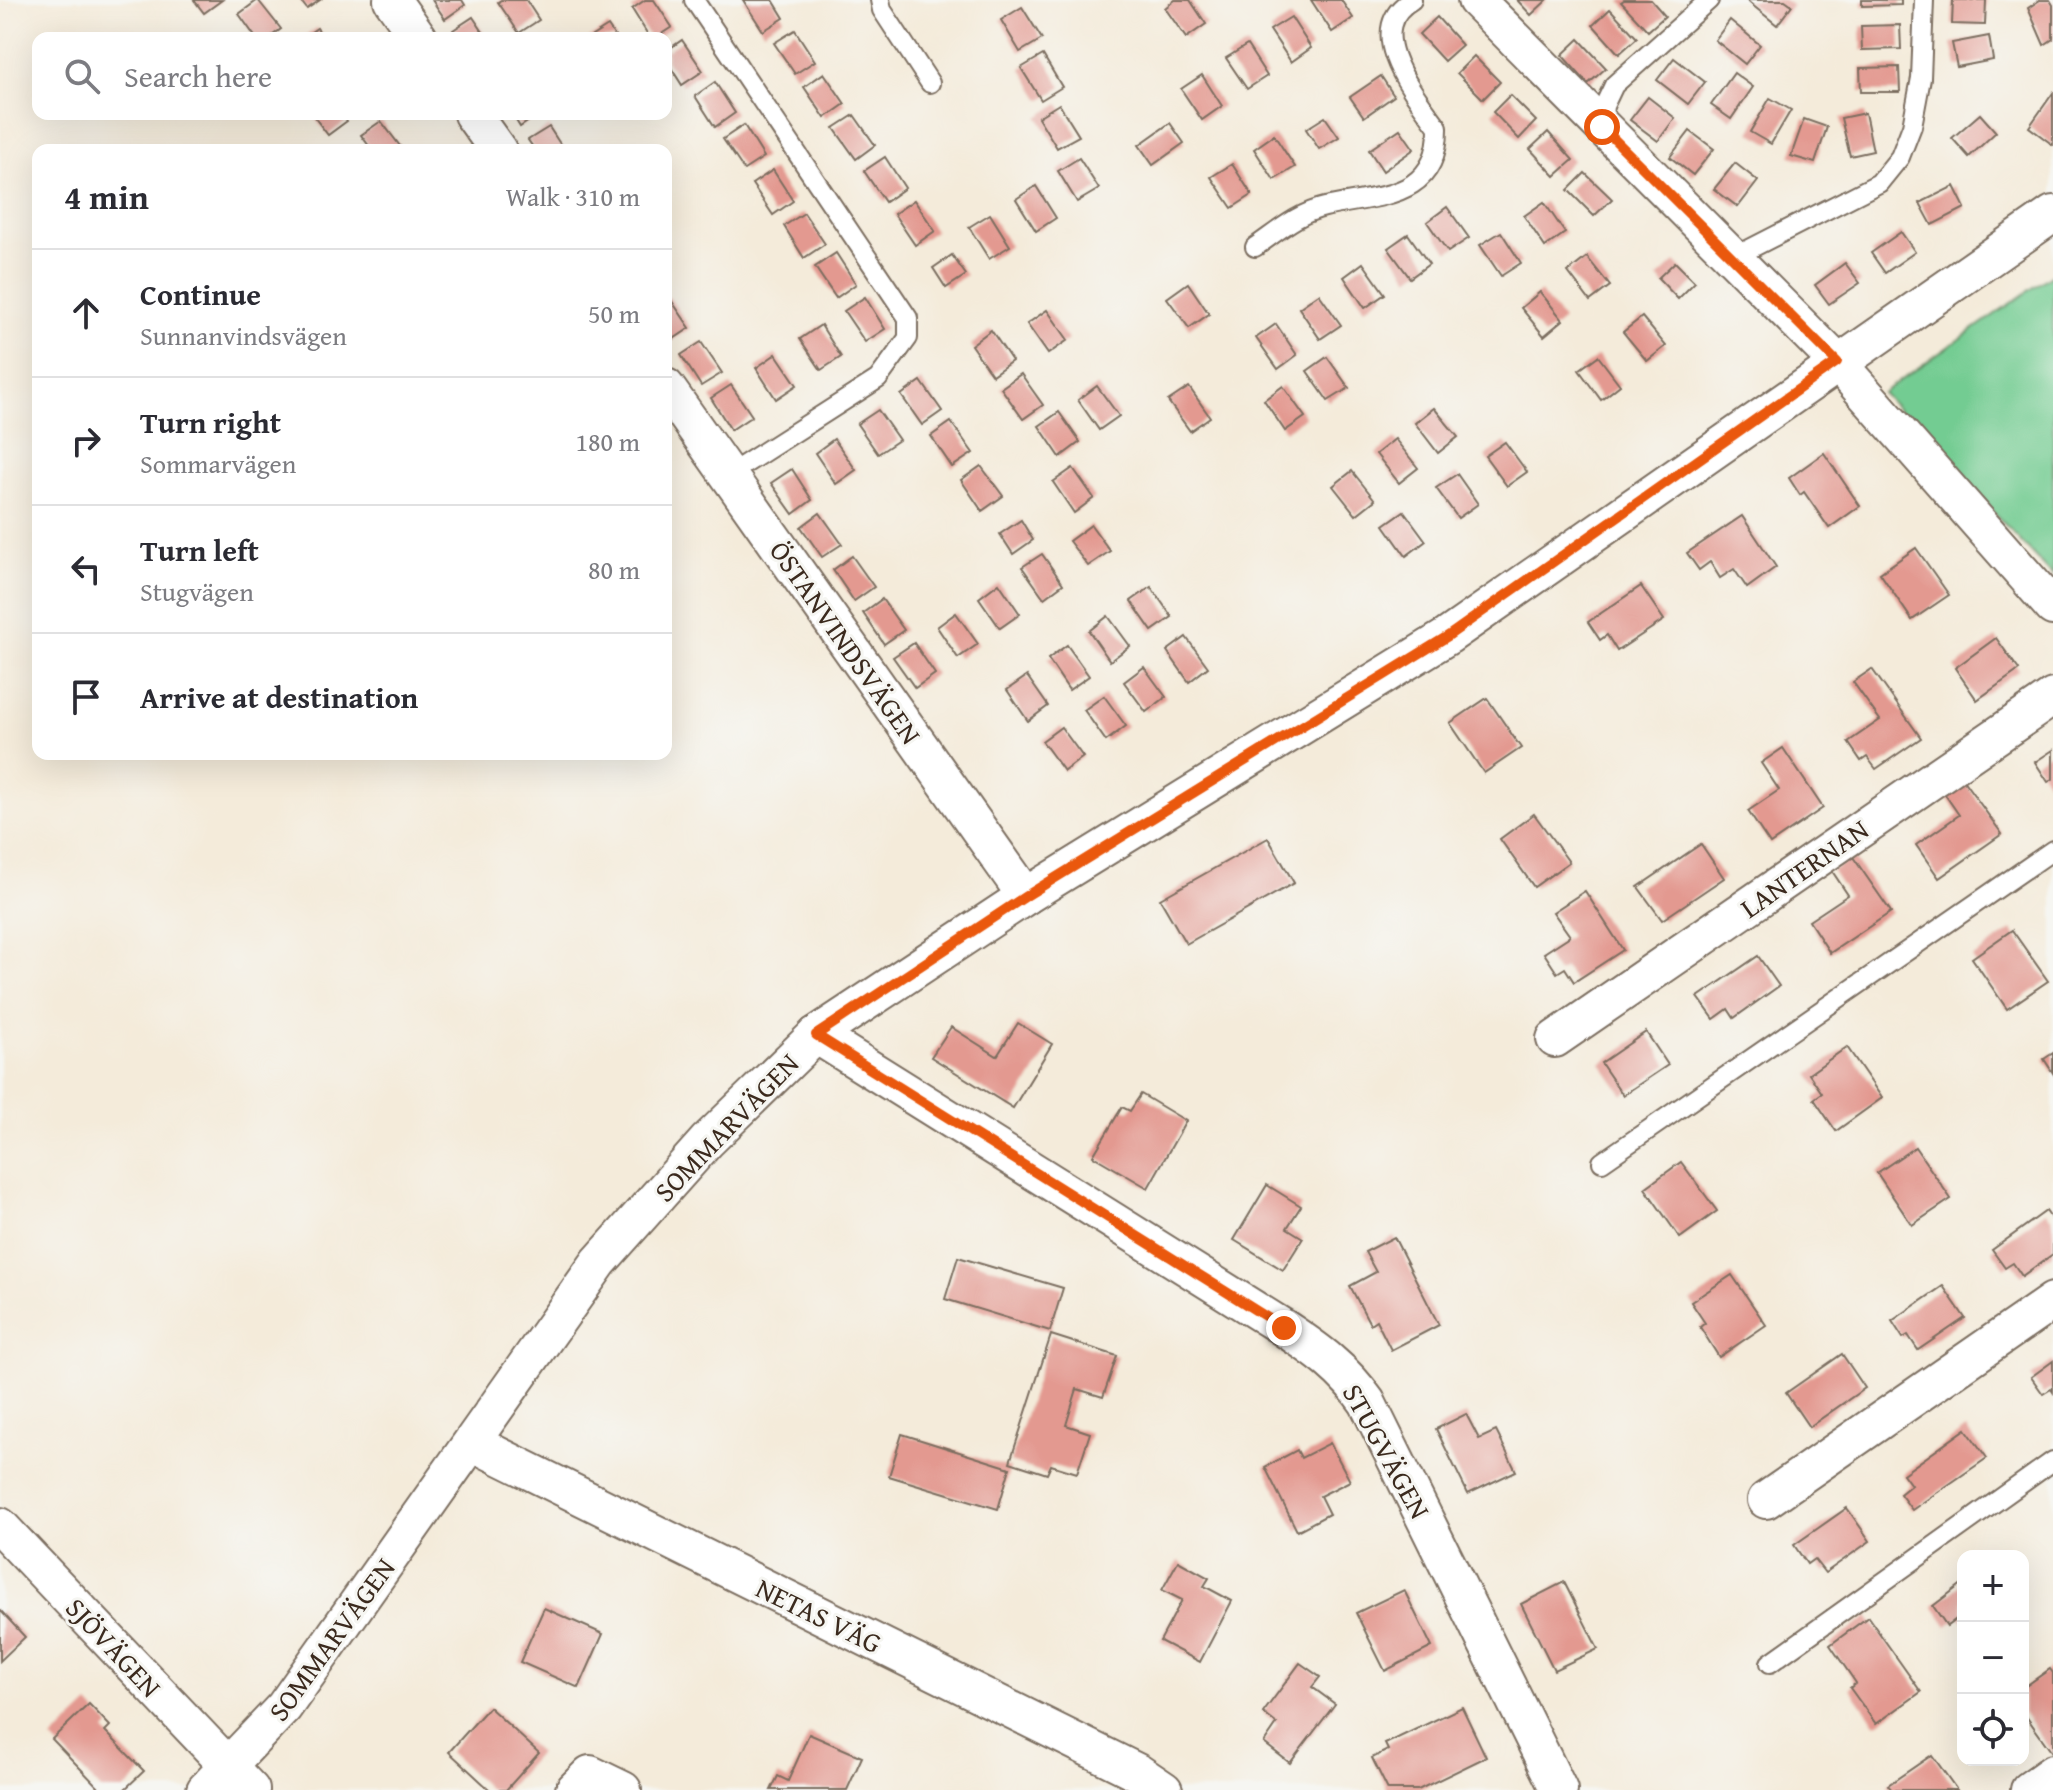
<!DOCTYPE html>
<meta charset="utf-8">
<style>
:root{--surface:#fff;--page:#f7f7f7;--text:#2b2b33;--muted:#7c7c81;--line:#e1e1e2}
body{margin:0;font-family:"Gentium Book Plus",serif;background:var(--page);color:var(--text)}
.controls{position:absolute;right:24px;bottom:24px;display:grid;overflow:hidden;border-radius:16px;box-shadow:0 8px 32px #0002}
.controls button{width:72px;height:72px;display:grid;place-items:center;padding:0;border:0;border-bottom:2px solid var(--line);background:var(--surface);color:var(--text);font:40px sans-serif}
.stop{position:absolute;width:24px;height:24px;margin:-18px;border:6px solid #ea580c;border-radius:50%;background:#fff}
.stop.end{background:#ea580c;border-color:#fff;box-shadow:0 2px 8px #0008}
.list{margin:0;padding:0;list-style:none}
h2{display:flex;justify-content:space-between;align-items:center;height:104px;margin:0;padding:0 32px;font-size:34px}
h2 small{font-size:26px;font-weight:400;color:var(--muted)}
.list li{display:grid;grid-template-columns:52px 1fr auto;gap:24px;align-items:center;box-sizing:border-box;height:128px;padding:0 32px;border-top:2px solid var(--line)}
.list b{display:block;font-size:30px;white-space:nowrap}
.list p{margin:0;font-size:26px;white-space:nowrap;color:var(--muted)}
.list em{font-size:26px;font-style:normal;color:var(--muted)}
.icon{flex:none;width:44px;height:44px;fill:none;stroke:currentColor;stroke-width:2;stroke-linecap:round;stroke-linejoin:round}
.map{position:relative;flex:none;width:2053px;height:1790px;overflow:hidden}
.search{position:absolute;background:var(--surface);box-shadow:0 8px 32px #0002;left:32px;top:32px;width:640px;height:88px;display:flex;align-items:center;gap:20px;box-sizing:border-box;padding:0 28px;border-radius:16px;color:var(--muted);font-size:30px}
.panel{position:absolute;background:var(--surface);box-shadow:0 8px 32px #0002;left:32px;top:144px;width:640px;height:616px;border-radius:16px}
.map>svg:first-child{display:block}
</style>
<div class="map">
<svg width="2053" height="1790" viewBox="0 0 2053 1790">
<rect width="100%" height="100%" fill="#f6f6f2"/>
<filter id="ink" filterUnits="userSpaceOnUse"><feTurbulence type="fractalNoise" baseFrequency=".0125" numOctaves="2"/><feDisplacementMap in="SourceGraphic" scale="16" xChannelSelector="R" yChannelSelector="G"/><feConvolveMatrix kernelMatrix="1 2 1 2 8 2 1 2 1" color-interpolation-filters="sRGB"/></filter>
<filter id="wash" filterUnits="userSpaceOnUse"><feTurbulence type="fractalNoise" baseFrequency=".006" numOctaves="4" result="noise"/><feDisplacementMap in="SourceGraphic" scale="32" xChannelSelector="R" yChannelSelector="G"/><feGaussianBlur stdDeviation="1.8" result="paint"/><feColorMatrix in="noise" values="0 0 0 0 0 0 0 0 0 0 0 0 0 0 0 0 0 1.4 0 .05"/><feComposite in="paint" operator="in"/></filter>
<g filter="url(#wash)">
<rect width="100%" height="100%" fill="#f4ebda"/>
<polygon fill="#73cc92" stroke="#577b58" stroke-width="2" points="2053,274 2053,576 1882,393"/>
<g id="blocks">
<g fill="#e39990">
<polygon points="194,0 222,0 204,13"/>
<polygon points="258,0 281,29 269,38 256,38 239,14"/>
<polygon points="300,0 320,0 307,9"/>
<polygon points="432,0 462,0 465,5 445,19"/>
<polygon points="501,0 526,0 539,20 519,33 498,2"/>
<polygon points="645,0 654,0 672,27 655,38 650,38 632,9"/>
<polygon points="743,0 773,0 784,18 763,31"/>
<polygon points="1175,0 1190,0 1206,24 1186,38 1165,8"/>
<polygon points="1311,0 1341,0 1353,18 1332,32"/>
<polygon points="1517,0 1547,0 1531,15"/>
<polygon points="1624,0 1651,0 1665,16 1648,31 1621,2"/>
<polygon points="1746,0 1785,0 1792,5 1777,25"/>
<polygon points="1862,0 1901,0 1901,5 1862,6"/>
<polygon points="1953,0 1986,0 1985,25 1952,24"/>
<polygon points="2040,0 2050,0 2053,5 2053,39 2044,45 2028,8"/>
<polygon points="1022,7 1042,39 1020,52 1001,20"/>
<polygon points="1610,9 1637,38 1619,54 1593,25"/>
<polygon points="473,17 487,38 457,38 453,30"/>
<polygon points="1291,17 1311,48 1291,62 1270,30"/>
<polygon points="1437,17 1462,45 1444,61 1419,34"/>
<polygon points="1730,20 1760,45 1745,64 1715,40"/>
<polygon points="1900,25 1901,49 1862,50 1861,26"/>
<polygon points="608,26 616,38 589,38"/>
<polygon points="317,28 324,38 303,38"/>
<polygon points="795,30 815,61 795,74 774,43"/>
<polygon points="1989,36 1993,60 1957,67 1952,43"/>
<polygon points="1579,39 1606,68 1588,84 1562,55"/>
<polygon points="682,40 703,71 682,85 666,60 666,51"/>
<polygon points="1247,45 1267,76 1247,89 1226,58"/>
<polygon points="1043,55 1062,87 1041,100 1021,68"/>
<polygon points="1474,56 1500,82 1483,99 1457,73"/>
<polygon points="1674,58 1705,82 1688,104 1657,80"/>
<polygon points="1899,67 1900,92 1861,92 1860,68"/>
<polygon points="824,73 845,104 825,118 804,87"/>
<polygon points="1734,73 1753,87 1731,119 1711,105"/>
<polygon points="1202,75 1222,106 1202,120 1181,89"/>
<polygon points="1381,76 1394,96 1364,117 1350,97"/>
<polygon points="715,82 735,113 715,127 695,96"/>
<polygon points="2053,93 2053,145 2029,127"/>
<polygon points="1510,95 1536,121 1519,139 1493,112"/>
<polygon points="1648,97 1675,118 1658,141 1630,120"/>
<polygon points="1770,98 1791,110 1771,144 1750,132"/>
<polygon points="1059,104 1079,136 1057,148 1038,117"/>
<polygon points="1865,113 1873,151 1850,156 1841,118"/>
<polygon points="312,114 343,114 347,121 328,135"/>
<polygon points="512,114 539,114 520,127"/>
<polygon points="1980,114 1996,132 1969,157 1952,138"/>
<polygon points="854,115 875,145 856,159 834,128"/>
<polygon points="1325,117 1339,137 1319,149 1306,129"/>
<polygon points="1804,119 1827,127 1815,163 1791,156"/>
<polygon points="381,121 403,150 372,150 361,135"/>
<polygon points="1170,123 1184,143 1153,165 1139,145"/>
<polygon points="744,125 764,157 744,170 723,139"/>
<polygon points="549,127 564,150 535,150 528,140"/>
<polygon points="1400,129 1414,149 1383,171 1369,150"/>
<polygon points="1690,131 1714,149 1693,175 1670,157"/>
<polygon points="1548,132 1573,160 1555,176 1530,149"/>
<polygon points="1274,135 1295,167 1274,180 1254,149"/>
<polygon points="885,157 905,188 885,202 864,171"/>
<polygon points="1079,158 1099,189 1077,202 1058,171"/>
<polygon points="1735,163 1758,181 1738,207 1714,189"/>
<polygon points="1232,164 1252,195 1232,208 1211,177"/>
<polygon points="773,170 793,201 773,215 752,184"/>
<polygon points="1585,173 1612,199 1594,216 1568,190"/>
<polygon points="1036,186 1056,218 1036,231 1016,199"/>
<polygon points="1954,186 1965,208 1932,225 1920,203"/>
<polygon points="914,200 935,231 915,245 894,214"/>
<polygon points="1544,202 1565,233 1545,247 1524,216"/>
<polygon points="1447,207 1469,238 1448,252 1427,222"/>
<polygon points="804,213 825,244 804,258 784,226"/>
<polygon points="990,214 1010,246 989,259 969,227"/>
<polygon points="1501,232 1521,263 1501,276 1480,245"/>
<polygon points="1901,232 1915,252 1885,273 1871,253"/>
<polygon points="1408,234 1429,264 1410,278 1388,248"/>
<polygon points="836,253 856,284 836,298 815,267"/>
<polygon points="952,255 966,275 946,288 933,268"/>
<polygon points="1587,257 1610,286 1590,301 1568,272"/>
<polygon points="1675,262 1695,282 1678,299 1658,278"/>
<polygon points="1363,263 1385,294 1365,308 1344,277"/>
<polygon points="1845,263 1860,283 1829,304 1815,285"/>
<polygon points="1188,283 1209,314 1189,328 1167,298"/>
<polygon points="1540,292 1563,320 1544,336 1521,308"/>
<polygon points="1319,294 1341,325 1320,339 1299,308"/>
<polygon points="669,297 690,328 669,342 666,337 666,299"/>
<polygon points="865,297 885,329 865,342 844,311"/>
<polygon points="1047,310 1068,340 1048,354 1027,324"/>
<polygon points="1642,317 1666,346 1647,361 1623,332"/>
<polygon points="1276,324 1297,355 1278,369 1256,338"/>
<polygon points="821,325 841,357 821,370 800,339"/>
<polygon points="991,330 1012,361 992,375 971,345"/>
<polygon points="701,342 722,373 701,386 681,355"/>
<polygon points="776,354 797,385 776,399 756,368"/>
<polygon points="1598,356 1620,385 1601,400 1579,370"/>
<polygon points="1327,357 1349,388 1328,401 1307,371"/>
<polygon points="1021,374 1043,405 1023,419 1001,388"/>
<polygon points="921,381 942,411 922,425 901,395"/>
<polygon points="731,385 752,416 731,430 711,398"/>
<polygon points="1097,386 1119,416 1099,430 1078,400"/>
<polygon points="1283,386 1305,417 1285,431 1264,400"/>
<polygon points="1189,387 1210,417 1190,431 1168,401"/>
<polygon points="1434,408 1458,437 1438,453 1415,423"/>
<polygon points="878,410 899,440 878,454 857,424"/>
<polygon points="1059,412 1080,442 1060,457 1039,426"/>
<polygon points="951,422 973,453 952,467 931,436"/>
<polygon points="834,439 856,470 836,484 815,453"/>
<polygon points="1395,439 1418,468 1399,483 1376,454"/>
<polygon points="1505,442 1527,472 1507,486 1485,456"/>
<polygon points="1824,453 1860,506 1829,528 1804,492 1800,495 1789,478"/>
<polygon points="981,466 1003,496 982,511 961,480"/>
<polygon points="1073,468 1094,498 1074,513 1053,482"/>
<polygon points="792,469 812,500 793,514 771,483"/>
<polygon points="1352,471 1375,500 1356,515 1333,486"/>
<polygon points="1457,474 1478,504 1458,518 1436,488"/>
<polygon points="1404,511 1426,541 1406,556 1384,525"/>
<polygon points="820,513 842,544 822,557 801,527"/>
<polygon points="1742,516 1776,567 1747,588 1734,569 1720,578 1710,562 1699,570 1687,553"/>
<polygon points="1021,520 1033,540 1013,554 1000,534"/>
<polygon points="1091,525 1110,551 1088,566 1069,541"/>
<polygon points="1916,548 1949,595 1912,620 1880,573"/>
<polygon points="1042,554 1063,584 1044,598 1022,567"/>
<polygon points="852,556 874,587 854,601 833,570"/>
<polygon points="999,583 1020,614 1000,628 979,598"/>
<polygon points="1641,586 1664,620 1617,651 1607,635 1600,640 1588,622"/>
<polygon points="1151,587 1172,617 1152,631 1131,601"/>
<polygon points="882,599 904,630 884,644 863,613"/>
<polygon points="956,613 978,644 958,658 937,627"/>
<polygon points="1108,616 1130,646 1110,661 1089,631"/>
<polygon points="1186,637 1208,667 1189,682 1167,651"/>
<polygon points="1996,638 2019,670 1977,700 1955,668"/>
<polygon points="914,643 935,674 915,688 893,657"/>
<polygon points="1067,645 1089,676 1069,690 1048,659"/>
<polygon points="1144,667 1166,697 1146,712 1124,682"/>
<polygon points="1872,669 1921,738 1876,769 1867,757 1861,761 1848,742 1880,720 1853,682"/>
<polygon points="1027,676 1048,706 1028,721 1007,690"/>
<polygon points="1104,696 1126,726 1106,741 1084,710"/>
<polygon points="1487,698 1521,748 1484,773 1450,723"/>
<polygon points="1061,727 1083,757 1064,771 1042,741"/>
<polygon points="1783,748 1823,808 1770,844 1748,811 1779,790 1761,763"/>
<polygon points="2053,750 2053,779 2048,782 2035,762"/>
<polygon points="1963,780 2002,834 1939,878 1916,845 1959,815 1944,793"/>
<polygon points="1534,814 1569,862 1534,887 1500,839"/>
<polygon points="1268,838 1294,883 1186,944 1160,899"/>
<polygon points="1701,844 1724,878 1662,920 1638,887"/>
<polygon points="1853,857 1891,912 1830,953 1809,921 1848,895 1832,871"/>
<polygon points="1585,891 1623,950 1574,982 1565,968 1557,973 1544,953 1570,936 1553,912"/>
<polygon points="2012,930 2048,981 2007,1009 1972,958"/>
<polygon points="1758,956 1779,986 1734,1018 1728,1009 1714,1019 1698,997"/>
<polygon points="1018,1023 1052,1044 1013,1108 931,1057 951,1027 997,1056"/>
<polygon points="1646,1032 1668,1065 1623,1095 1601,1063"/>
<polygon points="1847,1047 1882,1098 1836,1131 1814,1099 1822,1093 1809,1074"/>
<polygon points="2053,1053 2053,1073 2044,1059"/>
<polygon points="1141,1094 1186,1121 1148,1188 1093,1156 1122,1107 1130,1111"/>
<polygon points="1915,1147 1951,1199 1912,1225 1877,1173"/>
<polygon points="1681,1162 1717,1211 1680,1238 1645,1188"/>
<polygon points="1267,1185 1301,1206 1287,1228 1303,1238 1283,1270 1234,1240"/>
<polygon points="2046,1211 2053,1221 2053,1254 2022,1276 2013,1263 2005,1268 1992,1250"/>
<polygon points="1394,1237 1439,1325 1391,1350 1376,1320 1370,1324 1350,1286 1376,1272 1365,1252"/>
<polygon points="958,1257 1063,1288 1050,1331 945,1299"/>
<polygon points="1732,1275 1766,1325 1719,1357 1700,1327 1705,1323 1691,1302"/>
<polygon points="1943,1286 1965,1318 1918,1350 1908,1335 1903,1338 1892,1321"/>
<polygon points="1051,1335 1117,1356 1103,1397 1077,1389 1066,1425 1090,1433 1077,1473 1051,1465 1047,1474 1010,1462"/>
<polygon points="1842,1354 1865,1388 1809,1427 1786,1393"/>
<polygon points="2053,1361 2053,1392 2051,1389 2043,1394 2031,1377"/>
<polygon points="1466,1414 1479,1439 1496,1431 1516,1471 1468,1494 1436,1429"/>
<polygon points="1966,1429 1987,1458 1912,1510 1900,1494 1911,1485 1903,1474"/>
<polygon points="902,1434 1010,1468 998,1509 889,1476"/>
<polygon points="1330,1443 1350,1481 1320,1496 1329,1514 1297,1531 1265,1467 1297,1450 1301,1458"/>
<polygon points="1847,1508 1870,1541 1825,1573 1814,1559 1807,1564 1794,1545"/>
<polygon points="1178,1561 1209,1578 1204,1586 1232,1601 1200,1662 1160,1641 1182,1600 1162,1590"/>
<polygon points="1564,1582 1598,1649 1554,1670 1521,1604"/>
<polygon points="1963,1583 1963,1622 1959,1617 1947,1626 1933,1606"/>
<polygon points="1404,1590 1432,1647 1385,1671 1356,1613"/>
<polygon points="544,1608 603,1634 579,1688 520,1662"/>
<polygon points="0,1610 25,1637 0,1661"/>
<polygon points="1868,1617 1921,1692 1876,1724 1850,1688 1856,1683 1830,1645"/>
<polygon points="1300,1663 1320,1677 1312,1687 1335,1704 1290,1763 1264,1743 1277,1724 1263,1713"/>
<polygon points="2050,1669 2053,1673 2053,1754 2023,1712 2023,1688"/>
<polygon points="89,1704 110,1726 105,1731 144,1771 124,1790 101,1790 52,1739"/>
<polygon points="489,1707 539,1753 506,1790 490,1790 449,1752"/>
<polygon points="1462,1707 1486,1757 1418,1790 1388,1790 1372,1758 1388,1750 1385,1744"/>
<polygon points="809,1734 862,1757 847,1790 771,1790 778,1776 788,1781"/>
<polygon points="1932,1755 1957,1790 1892,1790 1888,1785"/>
</g>
</g>
</g>
<g filter="url(#ink)">
<use href="#blocks" fill-opacity="0" stroke="#7c6e60" stroke-width="2"/>
<g fill="none" stroke-linecap="round" stroke-linejoin="round">
<g stroke="#7c6e60" stroke-width="22">
<g id="lane">
<polyline points="694,0 908,318 908,338 878,379 728,475"/>
<polyline points="880,0 882,10 930,83"/>
<polyline points="1602,127 1604,106 1614,85 1709,0"/>
<path d="M 1255,247 C 1277,232 1298,213 1325,207 C 1377,195 1439,200 1438,127 C 1416,96 1360,30 1412,0"/>
<polyline points="1732,258 1879,183 1900,157 1912,126 1921,78 1924,0"/>
<polyline points="1602,1162 2053,850"/>
<polyline points="1770,1663 2053,1461"/>
</g>
</g>
<g stroke="#7c6e60" stroke-width="40">
<g id="street">
<polyline points="392,0 419,38"/>
<polyline points="1476,0 1837,362 2053,607"/>
<polyline points="472,114 498,150"/>
<polyline points="666,387 1026,896"/>
<path d="M 816,1035 L 1284,1328 C 1317,1350 1344,1369 1367,1402 L 1559,1790"/>
<polyline points="1555,1039 2053,697"/>
<polyline points="473,1443 1139,1773 1164,1790"/>
<polyline points="1766,1500 2053,1301"/>
<polyline points="0,1526 251,1790"/>
<polyline points="205,1790 284,1707 599,1262 707,1141 816,1035 1026,896 1448,636 2053,214"/>
<polyline points="574,1790 590,1774 623,1790"/>
<polyline points="2029,1790 2053,1773"/>
</g>
</g>
<use href="#lane" stroke="#fff" stroke-width="18"/>
<use href="#street" stroke="#fff" stroke-width="36"/>
</g>
</g>
<g fill="none" stroke-linecap="round" stroke-linejoin="round" filter="url(#ink)">
<polyline stroke="#ea580c" stroke-width="10" points="1284,1328 816,1035 1026,896 1448,636 1837,362 1602,127"/>
</g>
<g text-anchor="middle" dominant-baseline="central" stroke-width="6" stroke-linejoin="round" paint-order="stroke">
<g font-size="28" fill="#3b2a1e" stroke="#f6f6f2">
<text transform="translate(846 642) rotate(55)">ÖSTANVINDSVÄGEN</text>
<text transform="translate(1804 868) rotate(-35)">LANTERNAN</text>
<text transform="translate(726 1127) rotate(-46)">SOMMARVÄGEN</text>
<text transform="translate(1387 1451) rotate(61)">STUGVÄGEN</text>
<text transform="translate(819 1615) rotate(26)">NETAS VÄG</text>
<text transform="translate(331 1639) rotate(-54)">SOMMARVÄGEN</text>
<text transform="translate(114 1647) rotate(47)">SJÖVÄGEN</text>
</g>
</g>
</svg>
<div class="controls">
<button>+</button>
<button>−</button>
<button><svg class="icon" aria-label="locate" viewBox="0 0 24 24"><circle cx="12" cy="12" r="6"/><path d="M12 2v4M12 18v4M2 12h4M18 12h4"/></svg></button>
</div>
<div class="stop" style="left:1602px;top:127px"></div>
<div class="stop end" style="left:1284px;top:1328px"></div>
<div class="search"><svg class="icon" aria-label="search" viewBox="0 0 24 24"><circle cx="10" cy="10" r="6"/><path d="M15 15l6 6"/></svg>Search here</div>
<section class="panel">
<h2>4 min<small>Walk · 310 m</small></h2>
<ul class="list">
<li><svg class="icon" aria-label="ahead" viewBox="0 0 24 24"><path d="M12 20V5M6 11l6-6 6 6"/></svg><div><b>Continue</b><p>Sunnanvindsvägen</p></div><em>50 m</em></li>
<li><svg class="icon" aria-label="right" viewBox="0 0 24 24"><path d="M7 20v-9h11M14 6l5 5-5 5"/></svg><div><b>Turn right</b><p>Sommarvägen</p></div><em>180 m</em></li>
<li><svg class="icon" aria-label="left" viewBox="0 0 24 24"><path d="M17 20v-9H6M10 6l-5 5 5 5"/></svg><div><b>Turn left</b><p>Stugvägen</p></div><em>80 m</em></li>
<li><svg class="icon" aria-label="arrive" viewBox="0 0 24 24"><path d="M6 21V4h12l-3 4 3 4H6"/></svg><div><b>Arrive at destination</b></div></li>
</ul>
</section>
</div>
